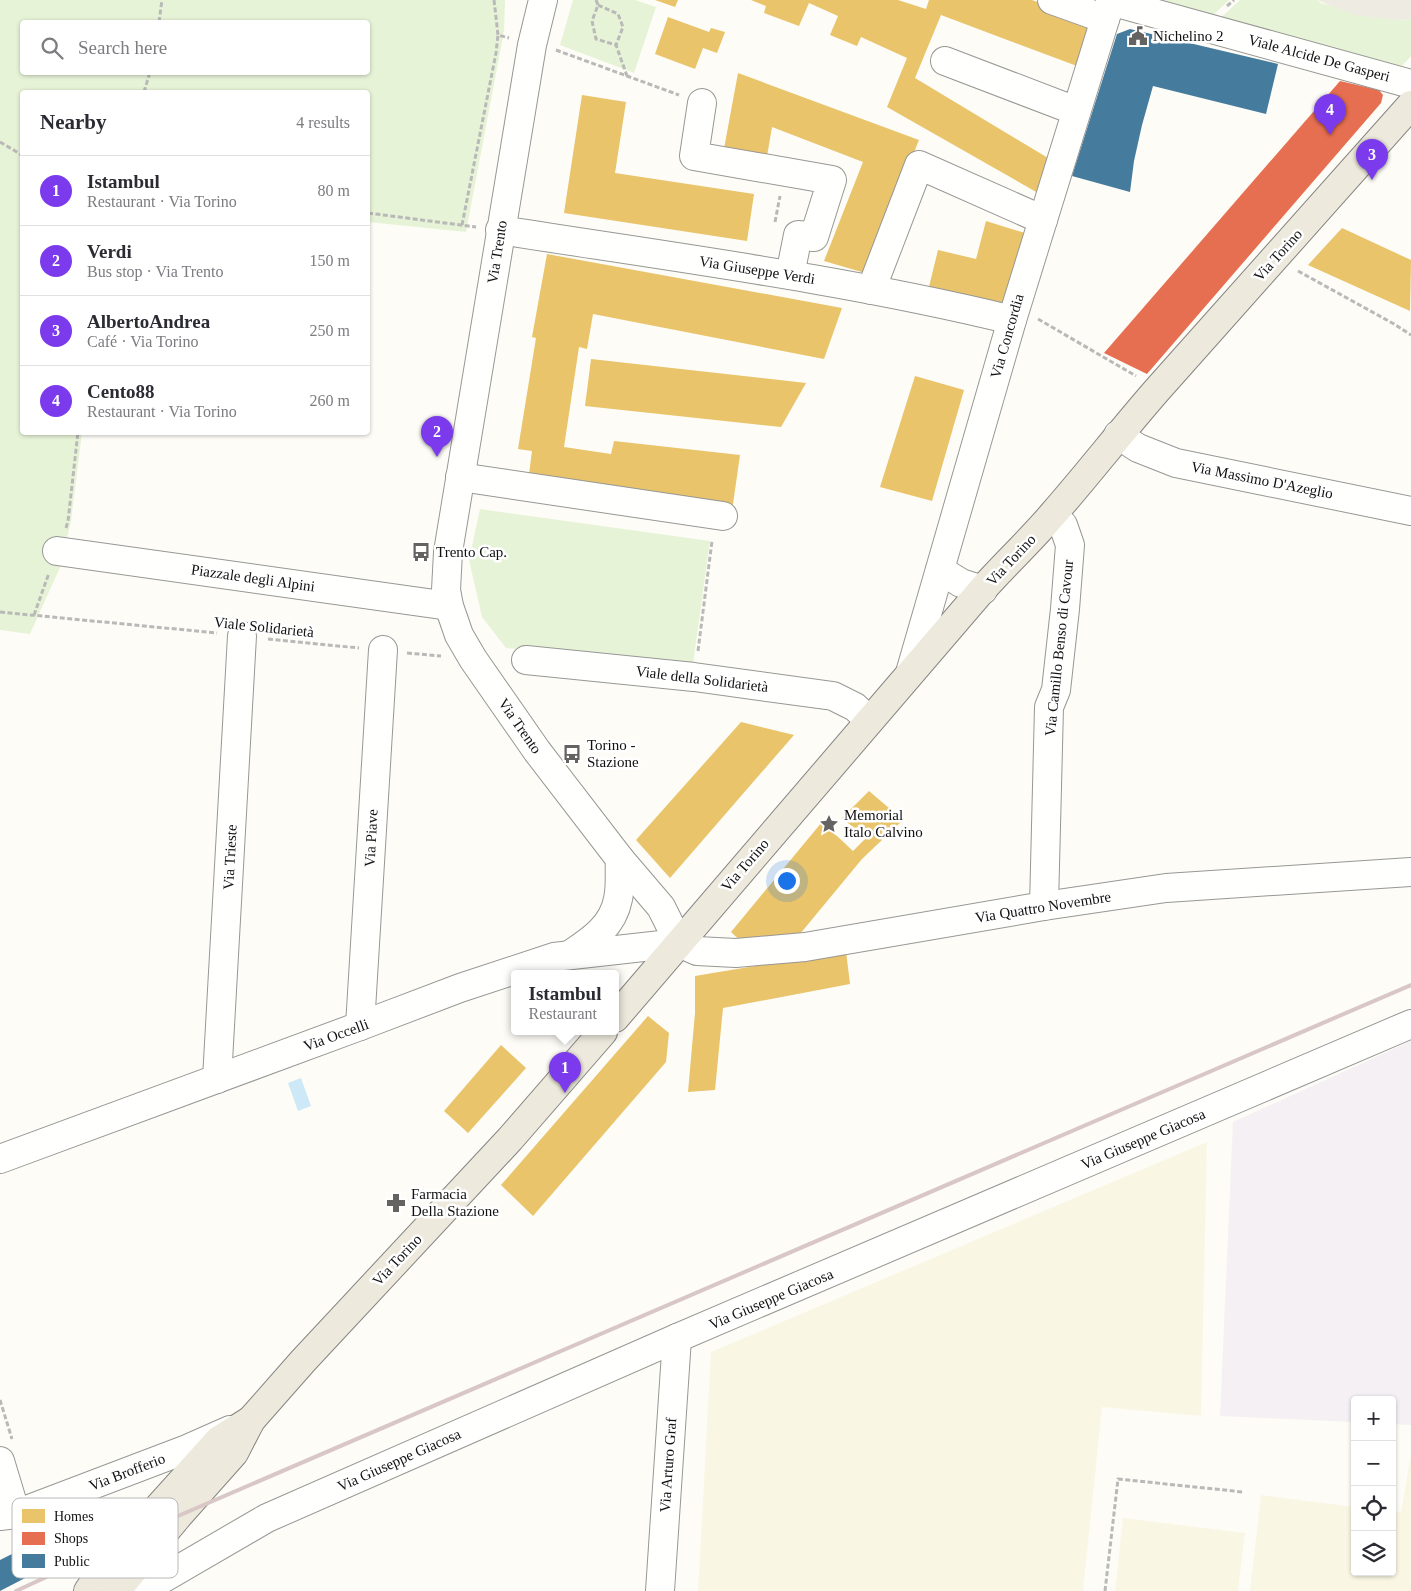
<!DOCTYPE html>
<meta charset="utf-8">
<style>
:root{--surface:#fff;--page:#f7f7f7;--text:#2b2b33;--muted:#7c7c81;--line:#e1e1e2;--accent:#7c3aed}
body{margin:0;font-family:"Times New Roman",serif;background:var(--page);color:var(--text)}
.controls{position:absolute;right:15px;bottom:15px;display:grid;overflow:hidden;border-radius:5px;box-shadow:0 1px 4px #0004}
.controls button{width:45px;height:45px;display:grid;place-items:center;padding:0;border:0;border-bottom:1px solid var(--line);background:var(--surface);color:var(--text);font:25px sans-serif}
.you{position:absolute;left:786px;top:880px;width:18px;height:18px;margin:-12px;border:4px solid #fff;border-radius:50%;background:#1a73e8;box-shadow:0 0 0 8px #1a73e833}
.badge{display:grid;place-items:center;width:32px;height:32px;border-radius:50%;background:var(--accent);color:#fff;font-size:16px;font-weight:700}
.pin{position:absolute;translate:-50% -41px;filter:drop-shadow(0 1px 2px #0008)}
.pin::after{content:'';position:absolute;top:26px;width:18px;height:15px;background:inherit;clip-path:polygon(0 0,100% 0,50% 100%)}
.popup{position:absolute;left:511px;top:970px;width:108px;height:65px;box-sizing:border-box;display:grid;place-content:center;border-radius:5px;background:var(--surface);filter:drop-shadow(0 1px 4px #0005);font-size:16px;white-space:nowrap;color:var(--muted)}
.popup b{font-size:19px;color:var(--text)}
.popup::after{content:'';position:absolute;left:50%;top:100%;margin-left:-10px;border:10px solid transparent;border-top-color:var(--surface)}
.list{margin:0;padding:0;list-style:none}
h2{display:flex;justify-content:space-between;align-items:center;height:65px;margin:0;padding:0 20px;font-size:21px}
h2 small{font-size:16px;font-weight:400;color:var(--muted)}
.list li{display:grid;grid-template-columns:32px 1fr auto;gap:15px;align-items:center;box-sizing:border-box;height:70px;padding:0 20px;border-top:1px solid var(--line)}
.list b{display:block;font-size:19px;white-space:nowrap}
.list p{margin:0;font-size:16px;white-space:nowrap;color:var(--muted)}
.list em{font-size:16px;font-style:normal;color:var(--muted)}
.icon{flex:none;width:28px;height:28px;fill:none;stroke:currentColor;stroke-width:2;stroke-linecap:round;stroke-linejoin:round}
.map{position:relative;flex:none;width:1411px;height:1591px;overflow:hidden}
.search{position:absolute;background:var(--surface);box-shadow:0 1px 4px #0004;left:20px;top:20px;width:350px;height:55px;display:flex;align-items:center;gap:12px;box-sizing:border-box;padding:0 18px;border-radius:5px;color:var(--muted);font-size:19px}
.panel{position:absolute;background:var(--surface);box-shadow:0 1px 4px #0004;left:20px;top:90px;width:350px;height:345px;border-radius:5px}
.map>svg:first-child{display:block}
</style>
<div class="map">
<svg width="1411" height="1591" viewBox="0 0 1411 1591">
<rect width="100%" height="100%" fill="#fdfcf7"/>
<polygon fill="#f5f0f3" points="1411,1041 1411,1425 1392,1424 1392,1400 1355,1400 1355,1422 1220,1416 1233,1122"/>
<g fill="#f9f7e4">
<polygon points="1207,1142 1201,1416 1102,1407 1083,1591 698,1591 711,1352"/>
<polygon points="1411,1455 1411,1591 1250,1591 1261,1495 1355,1507 1355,1572 1392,1572 1392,1511 1401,1512"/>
<polygon points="1123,1518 1245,1533 1238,1591 1115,1591"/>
</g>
<g fill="#e7f3d7" fill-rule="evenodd">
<path d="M 0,0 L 505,0 L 504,31 L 466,232 L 368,222 L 368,92 L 22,92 L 22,432 L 82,433 L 71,521 L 61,565 L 30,634 L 0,630 ZM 22,22 L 368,22 L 368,72 L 22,72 Z"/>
<polygon points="573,0 635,0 656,7 634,73 560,45"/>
<polygon points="1146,0 1229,0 1209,19"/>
<polygon points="1240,0 1317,0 1321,3 1395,20 1411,19 1411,56 1402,66 1216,22"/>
<polygon points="480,509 710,541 693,664 506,648 482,617 469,560"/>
</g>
<polygon fill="#edebe2" points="1317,0 1411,0 1411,19 1395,20 1355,15"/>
<polygon fill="#cde8f7" points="301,1078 311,1106 298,1111 288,1083"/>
<g fill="#e9c46a">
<polygon points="655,0 678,0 675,7"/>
<polygon points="751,0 898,0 926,9 929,0 1032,0 1091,22 1077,66 941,15 915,78 1048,158 1038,193 887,107 907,58 861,37 857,46 830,35 838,16 809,3 799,26 764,13 766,6"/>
<polygon points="668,17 709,32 711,28 725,32 717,53 703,48 695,69 655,54"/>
<polygon points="738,73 919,140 865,273 824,261 863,162 772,127 766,162 723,154"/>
<polygon points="582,95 626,102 615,173 754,194 747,241 564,213"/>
<polygon points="986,221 1028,234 1006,313 927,295 938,250 976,259"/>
<polygon points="1342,228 1411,260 1410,311 1308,265"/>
<polygon points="547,254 842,308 824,359 593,314 587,349 579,347 564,447 611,454 614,441 740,455 732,511 528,482 532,451 518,449 536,338 532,337"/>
<polygon points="591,359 806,383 781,427 585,406"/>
<polygon points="915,376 964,390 932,501 880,487"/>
<polygon points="741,722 794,735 670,878 636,840"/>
<polygon points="869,791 903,820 862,859 795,940 748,948 731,932 822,822 853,851 866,838 842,818"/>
<polygon points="846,951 850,984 723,1008 715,1090 688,1092 695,1013 695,976"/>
<polygon points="648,1016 669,1033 666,1062 533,1216 501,1185"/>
<polygon points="501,1045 526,1068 468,1133 444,1111"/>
</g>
<polygon fill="#e76f51" points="1340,81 1379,90 1383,95 1381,103 1147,374 1104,353"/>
<g fill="#457b9d">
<polygon points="1130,29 1278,64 1266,114 1153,86 1142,125 1134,161 1130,192 1072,176 1117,34"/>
<polygon points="16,1552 29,1576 0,1591 0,1560"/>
</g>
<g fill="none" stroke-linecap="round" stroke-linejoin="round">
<g stroke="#979795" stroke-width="30">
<g id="minor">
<polyline points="543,0 532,45 448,552 446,590 449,606 459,635 473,659 537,751 620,859 661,907 679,943"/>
<polyline points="1052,0 1105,19"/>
<polyline points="1110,1 1411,84"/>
<polyline points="945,61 1076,111"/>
<polyline points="702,103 694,156 832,180 814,237 798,235 790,275"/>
<path d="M 500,230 C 671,257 844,279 1012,320"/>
<polyline points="871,290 919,165 1043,220"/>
<polyline points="1118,435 1138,448 1176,463 1411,511"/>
<polyline points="460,477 723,516"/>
<polyline points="57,551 449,606"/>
<polyline points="940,570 961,583 983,590"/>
<polyline points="526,660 694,677 833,696 855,707 869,720"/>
<polyline points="910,673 1012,320 1111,0"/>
<polyline points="1044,906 1049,707 1056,690 1065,609 1070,545 1063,525 1053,515"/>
<polyline points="679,943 697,951 736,953 805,947 1044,906 1166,888 1411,872"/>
<path d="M 571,954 C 592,940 613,926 618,899 C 621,886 619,871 620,859"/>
<polyline points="360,1026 383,650"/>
<polyline points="217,1079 242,636"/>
<polyline points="0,1159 360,1026 460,988 554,957 679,943"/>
<polyline points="0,1461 16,1514"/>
<polyline points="0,1516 16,1514 187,1449 230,1430"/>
<polyline points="139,1591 150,1586 267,1518 677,1338 1411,1024"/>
<polyline points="660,1591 677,1338"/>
</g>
</g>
<g stroke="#858482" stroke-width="30">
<g id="major">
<path d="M 615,1018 C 737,875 859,732 982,590 C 1005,564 1031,540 1053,514 C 1089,473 1122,430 1158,389 L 1411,105"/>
<polyline points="88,1591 110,1561 219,1440 251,1420"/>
<polyline points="116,1591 178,1516 234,1453 251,1420 303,1361 510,1139 603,1032"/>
</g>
</g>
<g stroke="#b9b9b8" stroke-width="3" stroke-dasharray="5 2.5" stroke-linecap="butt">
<polyline points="494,0 498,35 509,38"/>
<polyline points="596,0 598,5 592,21 596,39 616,45 627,76"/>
<polyline points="598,5 618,14 623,27 616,45"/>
<polyline points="1227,6 1234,0"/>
<polyline points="159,22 162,0"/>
<polyline points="556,50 679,95"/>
<polyline points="144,92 150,72"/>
<polyline points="0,142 22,155"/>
<polyline points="368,213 476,227"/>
<polyline points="775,222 780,196"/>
<polyline points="462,225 496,53 498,35"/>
<polyline points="1298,271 1394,324 1411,335"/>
<polyline points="1038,319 1136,376"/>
<polyline points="66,528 68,521 78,432"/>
<polyline points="0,612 217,633"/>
<polyline points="34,615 49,573"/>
<polyline points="268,639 359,648"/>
<polyline points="698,651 712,541"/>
<polyline points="407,653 441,656"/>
<polyline points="0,1400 12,1439"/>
<polyline points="1105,1591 1118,1479 1243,1492"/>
</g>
<use href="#minor" stroke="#fffffe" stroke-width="28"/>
<use href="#major" stroke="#ede9dc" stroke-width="28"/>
<polyline stroke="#d9c6c7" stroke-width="4" points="16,1591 178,1516 1411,985"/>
</g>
<defs>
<g id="civic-bare" transform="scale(1.5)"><path d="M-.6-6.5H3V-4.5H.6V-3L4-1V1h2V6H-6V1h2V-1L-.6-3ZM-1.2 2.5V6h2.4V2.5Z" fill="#646362" stroke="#fff" stroke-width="2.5" paint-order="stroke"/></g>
<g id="bus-bare" transform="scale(1.5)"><path d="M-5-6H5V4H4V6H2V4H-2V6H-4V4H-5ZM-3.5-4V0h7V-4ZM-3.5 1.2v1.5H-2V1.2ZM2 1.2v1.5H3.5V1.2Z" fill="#646362" stroke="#fff" stroke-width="2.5" paint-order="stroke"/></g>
<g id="sight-bare" transform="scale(1.5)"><path d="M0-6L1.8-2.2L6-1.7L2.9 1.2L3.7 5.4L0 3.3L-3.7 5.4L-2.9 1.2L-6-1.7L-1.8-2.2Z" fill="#646362" stroke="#fff" stroke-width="2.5" paint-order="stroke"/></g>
<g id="pharmacy-bare" transform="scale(1.5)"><path d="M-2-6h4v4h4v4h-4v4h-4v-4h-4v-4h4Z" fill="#646362" stroke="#fff" stroke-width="2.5" paint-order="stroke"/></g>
</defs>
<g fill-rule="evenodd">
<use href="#civic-bare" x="1138" y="36"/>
<use href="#bus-bare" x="421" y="552"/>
<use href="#bus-bare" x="572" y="754"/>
<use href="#sight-bare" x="829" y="824"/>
<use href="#pharmacy-bare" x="396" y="1203"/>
</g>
<g text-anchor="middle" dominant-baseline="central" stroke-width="5" stroke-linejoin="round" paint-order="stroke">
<g font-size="15" fill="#111" stroke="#fff" text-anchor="start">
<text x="1153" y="36">Nichelino 2</text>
<text x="436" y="552">Trento Cap.</text>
<text x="587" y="745">Torino -<tspan x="587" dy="17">Stazione</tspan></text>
<text x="844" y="815">Memorial<tspan x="844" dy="17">Italo Calvino</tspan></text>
<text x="411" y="1194">Farmacia<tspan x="411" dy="17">Della Stazione</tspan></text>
</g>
<g font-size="15" fill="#111" stroke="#fff">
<text transform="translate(1319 58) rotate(15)">Viale Alcide De Gasperi</text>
<text transform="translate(497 252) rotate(-81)">Via Trento</text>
<text transform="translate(1278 255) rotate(-48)">Via Torino</text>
<text transform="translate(757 270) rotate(9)">Via Giuseppe Verdi</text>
<text transform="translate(1007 336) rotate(-74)">Via Concordia</text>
<text transform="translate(1262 480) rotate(11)">Via Massimo D'Azeglio</text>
<text transform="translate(1011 560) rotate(-47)">Via Torino</text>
<text transform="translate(253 578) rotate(8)">Piazzale degli Alpini</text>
<text transform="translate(264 627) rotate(6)">Viale Solidarietà</text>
<text transform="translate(1059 648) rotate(-84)">Via Camillo Benso di Cavour</text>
<text transform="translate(702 679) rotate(7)">Viale della Solidarietà</text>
<text transform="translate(520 726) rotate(55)">Via Trento</text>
<text transform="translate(371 838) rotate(-87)">Via Piave</text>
<text transform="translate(230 857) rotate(-87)">Via Trieste</text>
<text transform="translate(745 865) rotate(-49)">Via Torino</text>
<text transform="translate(1043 907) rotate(-9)">Via Quattro Novembre</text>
<text transform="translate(336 1035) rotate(-20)">Via Occelli</text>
<text transform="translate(1143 1139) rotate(-23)">Via Giuseppe Giacosa</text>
<text transform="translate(397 1260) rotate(-47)">Via Torino</text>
<text transform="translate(771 1299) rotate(-23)">Via Giuseppe Giacosa</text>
<text transform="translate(399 1460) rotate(-24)">Via Giuseppe Giacosa</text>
<text transform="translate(668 1465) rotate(-86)">Via Arturo Graf</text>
<text transform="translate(127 1472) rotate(-21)">Via Brofferio</text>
</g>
</g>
<rect x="12" y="1498" width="166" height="80" rx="8" fill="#fff" stroke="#b8b8b8" stroke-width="1"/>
<rect x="22" y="1509" width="23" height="14" fill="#e9c46a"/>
<rect x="22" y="1532" width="23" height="13" fill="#e76f51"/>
<rect x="22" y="1554" width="23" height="14" fill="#457b9d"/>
<g font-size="14" fill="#111">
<text x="54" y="1521">Homes</text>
<text x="54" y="1543">Shops</text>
<text x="54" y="1566">Public</text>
</g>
</svg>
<div class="controls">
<button>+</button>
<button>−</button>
<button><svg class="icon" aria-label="locate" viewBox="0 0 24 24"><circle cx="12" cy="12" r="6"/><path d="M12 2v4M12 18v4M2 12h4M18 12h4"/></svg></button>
<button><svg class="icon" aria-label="layers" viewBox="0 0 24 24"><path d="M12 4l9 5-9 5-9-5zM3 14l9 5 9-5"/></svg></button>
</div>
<div class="you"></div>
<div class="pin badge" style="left:565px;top:1093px">1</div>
<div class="popup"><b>Istambul</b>Restaurant</div>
<div class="pin badge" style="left:437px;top:457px">2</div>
<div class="pin badge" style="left:1372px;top:180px">3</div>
<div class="pin badge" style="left:1330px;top:135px">4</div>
<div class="search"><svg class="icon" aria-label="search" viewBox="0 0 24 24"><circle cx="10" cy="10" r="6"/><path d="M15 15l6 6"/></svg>Search here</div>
<section class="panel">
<h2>Nearby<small>4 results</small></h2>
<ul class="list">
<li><span class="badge">1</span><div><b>Istambul</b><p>Restaurant · Via Torino</p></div><em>80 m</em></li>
<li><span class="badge">2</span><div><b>Verdi</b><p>Bus stop · Via Trento</p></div><em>150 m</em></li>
<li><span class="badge">3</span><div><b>AlbertoAndrea</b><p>Café · Via Torino</p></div><em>250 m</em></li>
<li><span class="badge">4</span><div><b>Cento88</b><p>Restaurant · Via Torino</p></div><em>260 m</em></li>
</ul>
</section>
</div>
